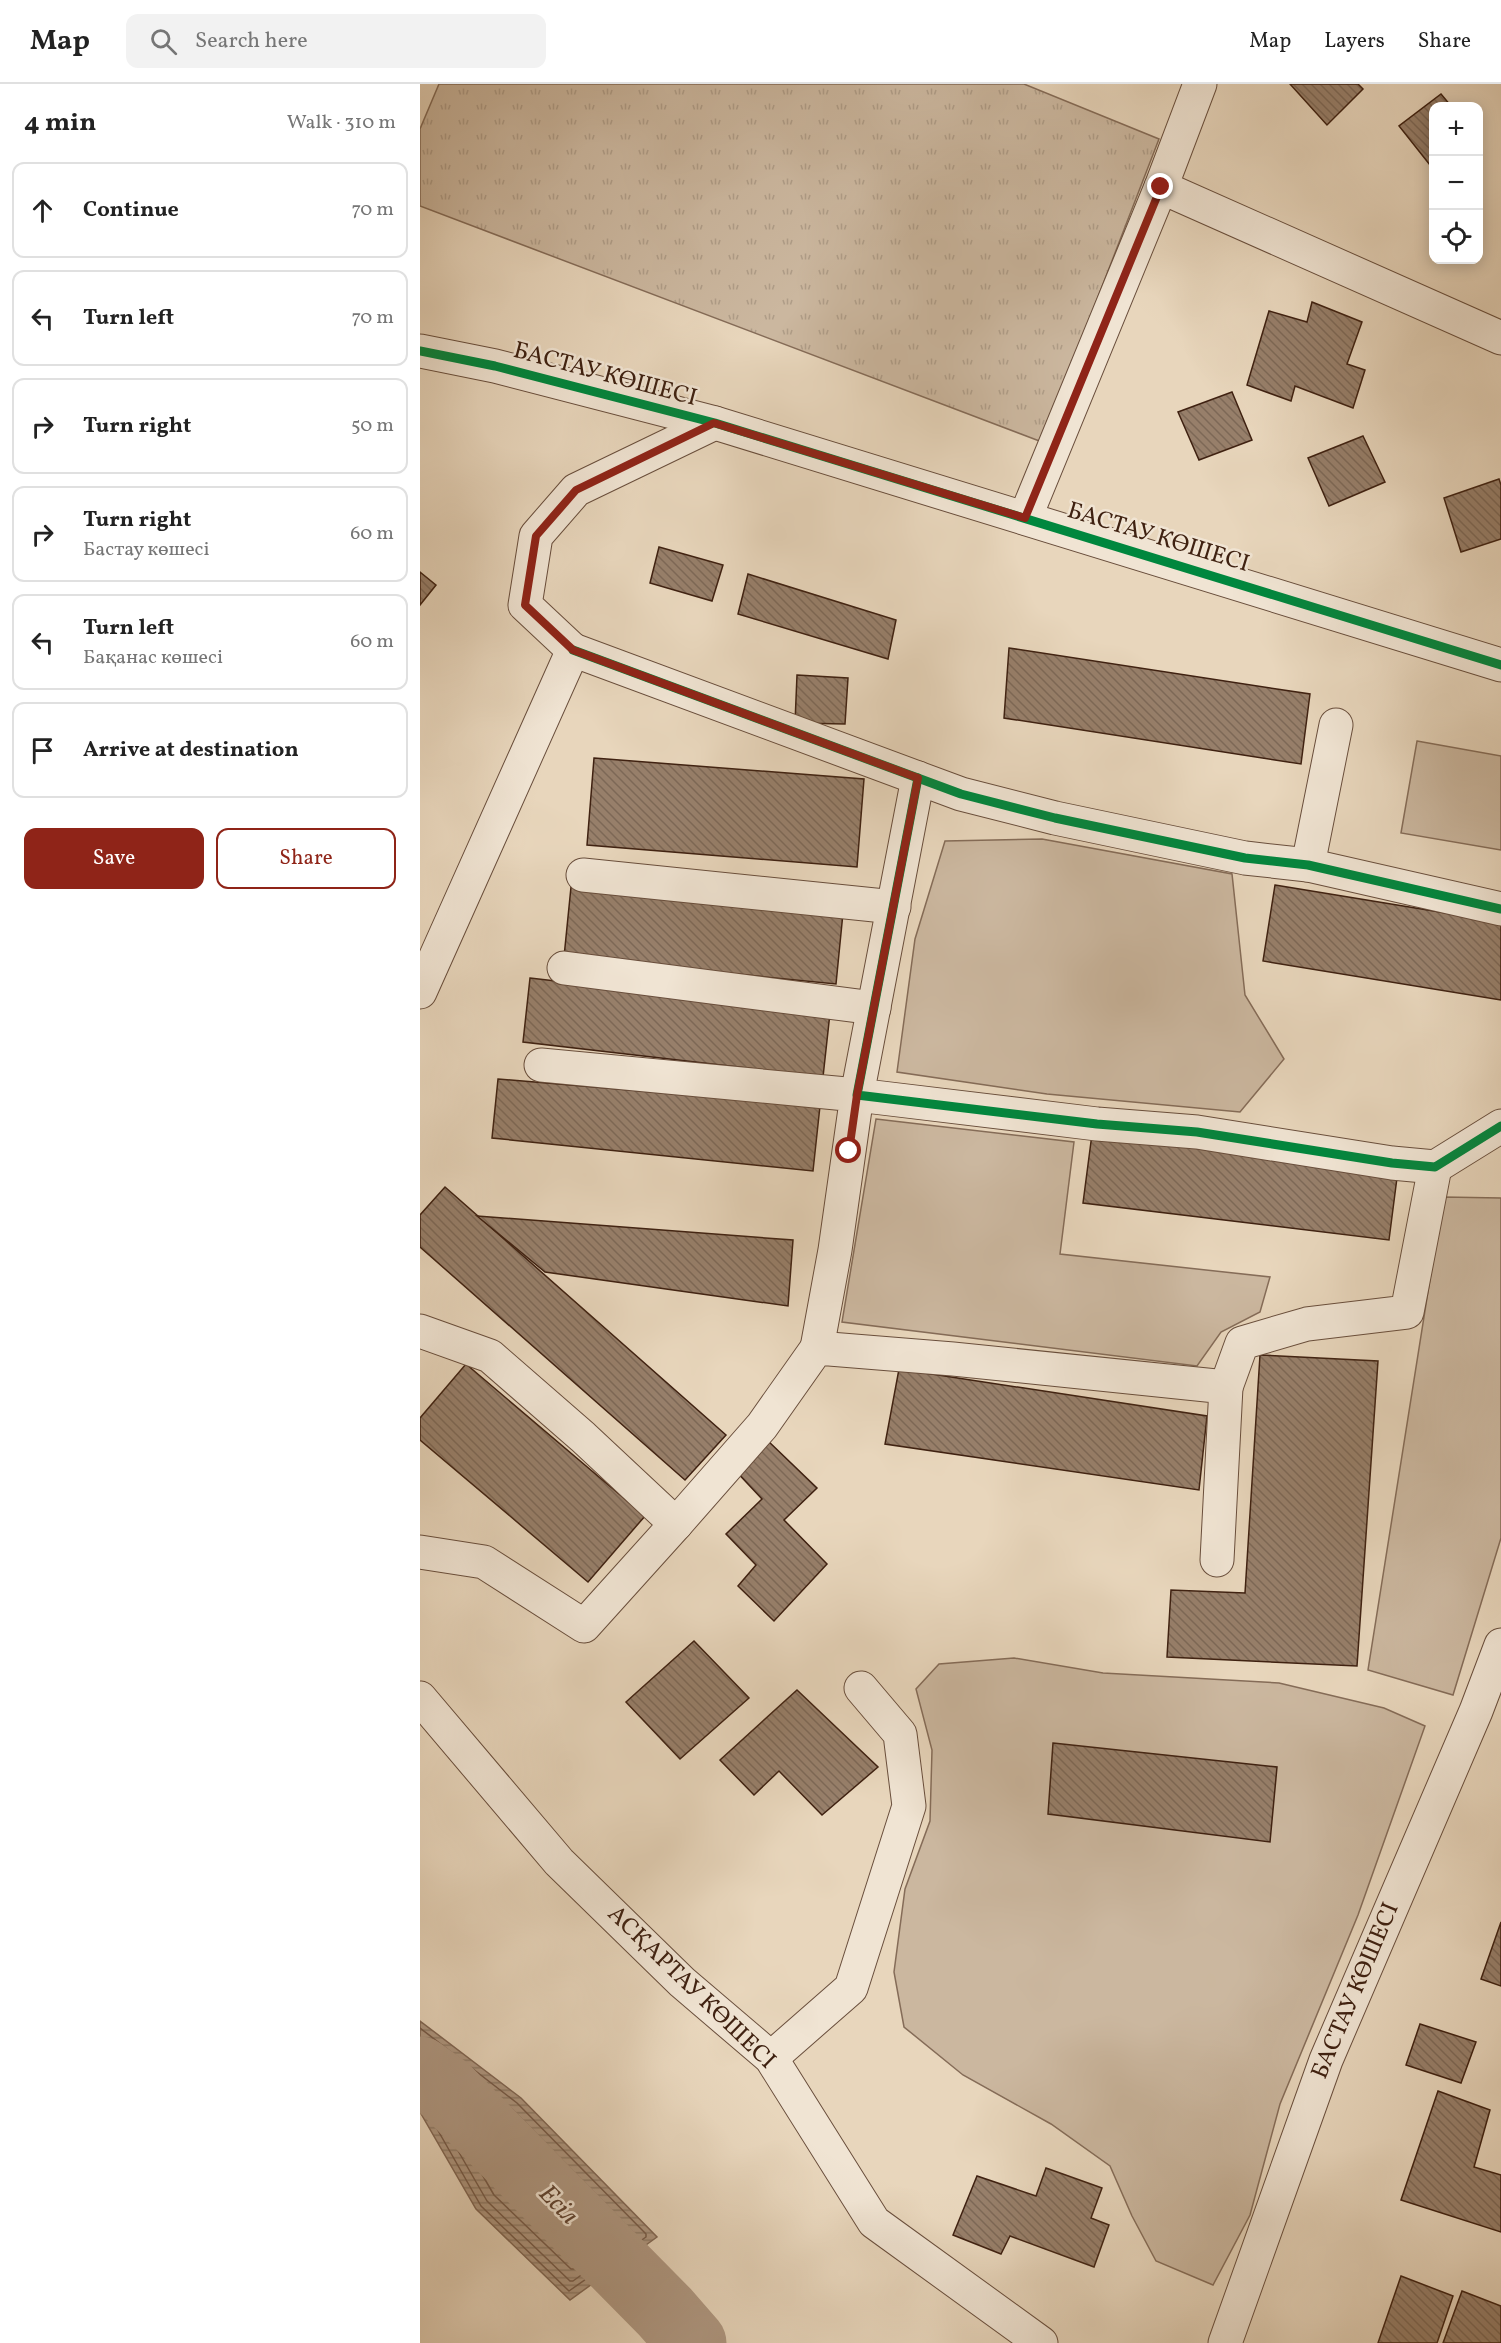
<!DOCTYPE html>
<meta charset="utf-8">
<style>
:root{--surface:#fff;--page:#f2f2f2;--text:#222;--muted:#767676;--line:#e0e0e0;--accent:#8f2418}
body{margin:0;font-family:Vollkorn,serif;background:var(--page);color:var(--text)}
.controls{position:absolute;right:18px;top:18px;display:grid;overflow:hidden;border-radius:12px;box-shadow:0 3px 15px #0003}
.controls button{width:54px;height:54px;display:grid;place-items:center;padding:0;border:0;border-bottom:2px solid var(--line);background:var(--surface);color:var(--text);font:30px sans-serif}
.stop{position:absolute;width:18px;height:18px;margin:-14px;border:4px solid #8f2418;border-radius:50%;background:#fff}
.stop.end{background:#8f2418;border-color:#fff;box-shadow:0 2px 6px #0008}
.list{margin:0;padding:0;list-style:none}
h2{display:flex;justify-content:space-between;align-items:center;height:78px;margin:0;padding:0 24px;font-size:26px}
h2 small{font-size:20px;font-weight:400;color:var(--muted)}
.list li{display:grid;grid-template-columns:39px 1fr auto;gap:18px;align-items:center;box-sizing:border-box;height:96px;margin:0 12px 12px;padding:0 12px;border:2px solid var(--line);border-radius:12px}
.list b{display:block;font-size:22px;white-space:nowrap}
.list p{margin:0;font-size:20px;white-space:nowrap;color:var(--muted)}
.list em{font-size:20px;font-style:normal;color:var(--muted)}
.actions{display:flex;gap:12px;padding:18px 24px}
.actions a{flex:1;padding:14px 0;border:2px solid var(--accent);border-radius:12px;text-align:center;font-size:21px;color:var(--accent)}
.actions .main{background:var(--accent);color:#fff}
.icon{flex:none;width:33px;height:33px;fill:none;stroke:currentColor;stroke-width:2;stroke-linecap:round;stroke-linejoin:round}
.map{position:relative;flex:none;width:1081px;height:2259px;overflow:hidden}
header{display:flex;align-items:center;gap:36px;box-sizing:border-box;height:84px;padding:0 30px;background:var(--surface);border-bottom:2px solid var(--line)}
header strong{font-size:28px}
nav{display:flex;gap:33px;margin-inline-start:auto;font-size:21px}
.search{width:420px;height:54px;background:var(--page);display:flex;align-items:center;gap:15px;box-sizing:border-box;padding:0 21px;border-radius:12px;color:var(--muted);font-size:22px}
main{display:flex}
aside{flex:1;background:var(--surface)}
.map>svg:first-child{display:block}
</style>
<header>
<strong>Map</strong>
<div class="search"><svg class="icon" aria-label="search" viewBox="0 0 24 24"><circle cx="10" cy="10" r="6"/><path d="M15 15l6 6"/></svg>Search here</div>
<nav><a>Map</a><a>Layers</a><a>Share</a></nav>
</header>
<main>
<aside>
<h2>4 min<small>Walk · 310 m</small></h2>
<ul class="list">
<li><svg class="icon" aria-label="ahead" viewBox="0 0 24 24"><path d="M12 20V5M6 11l6-6 6 6"/></svg><div><b>Continue</b></div><em>70 m</em></li>
<li><svg class="icon" aria-label="left" viewBox="0 0 24 24"><path d="M17 20v-9H6M10 6l-5 5 5 5"/></svg><div><b>Turn left</b></div><em>70 m</em></li>
<li><svg class="icon" aria-label="right" viewBox="0 0 24 24"><path d="M7 20v-9h11M14 6l5 5-5 5"/></svg><div><b>Turn right</b></div><em>50 m</em></li>
<li><svg class="icon" aria-label="right" viewBox="0 0 24 24"><path d="M7 20v-9h11M14 6l5 5-5 5"/></svg><div><b>Turn right</b><p>Бастау көшесі</p></div><em>60 m</em></li>
<li><svg class="icon" aria-label="left" viewBox="0 0 24 24"><path d="M17 20v-9H6M10 6l-5 5 5 5"/></svg><div><b>Turn left</b><p>Бақанас көшесі</p></div><em>60 m</em></li>
<li><svg class="icon" aria-label="arrive" viewBox="0 0 24 24"><path d="M6 21V4h12l-3 4 3 4H6"/></svg><div><b>Arrive at destination</b></div></li>
</ul>
<div class="actions"><a class="main">Save</a><a>Share</a></div>
</aside>
<div class="map">
<svg width="1081" height="2259" viewBox="0 0 1081 2259">
<defs>
<pattern id="park-tufts" width="24" height="20" patternUnits="userSpaceOnUse" patternTransform="scale(1.5)"><rect width="24" height="20" fill="#cbb79f"/><path d="M3 7l-1-3M5 7V3M7 7l1-3M15 17l-1-3M17 17v-4M19 17l1-3" fill="none" stroke="#af9d88"/></pattern>
<pattern id="water-rules" width="6" height="5" patternUnits="userSpaceOnUse" patternTransform="scale(1.5)"><rect width="6" height="5" fill="#af9882"/><path d="M0 2.5h6" fill="none" stroke="#907c69"/></pattern>
<pattern id="building-back-hatch" width="6" height="6" patternUnits="userSpaceOnUse" patternTransform="scale(1.5)"><rect width="6" height="6" fill="#977f6a"/><path d="M-1 5l2 2M0 0l6 6M5-1l2 2" fill="none" stroke="#7d6856"/></pattern>
</defs>
<rect width="100%" height="100%" fill="#e8d6bc"/>
<filter id="stains"><feTurbulence type="fractalNoise" baseFrequency=".00333" numOctaves="4"/><feColorMatrix values="0 0 0 0 .2 0 0 0 0 .09 0 0 0 0 .02 0 0 0 .5 -.17"/></filter>
<radialGradient id="worn" r=".72"><stop offset=".6" stop-color="#630" stop-opacity="0"/><stop offset="1" stop-color="#630" stop-opacity=".3"/></radialGradient>
<g fill="#cbb79f" stroke="#856c58" stroke-width="1.5">
<polygon points="997,657 1081,672 1081,766 981,749"/>
<polygon points="622,755 812,790 825,911 864,975 820,1028 627,1010 477,988 495,855 525,757"/>
<polygon points="456,1035 654,1058 640,1170 850,1193 840,1228 801,1248 777,1282 422,1238"/>
<polygon points="1023,1113 1081,1114 1081,1454 1033,1611 948,1586"/>
<polygon points="594,1574 683,1589 859,1599 964,1624 1005,1642 938,1831 860,2020 830,2131 793,2201 736,2177 712,2132 690,2082 631,2040 543,1991 484,1943 474,1888 485,1805 510,1737 512,1666 496,1605 519,1580"/>
</g>
<polygon fill="url(#park-tufts)" stroke="#856c58" stroke-width="1.5" points="19,0 604,0 739,55 622,358 0,122 0,45"/>
<polygon fill="url(#water-rules)" stroke="#826855" stroke-width="1.5" points="0,1937 101,2014 237,2153 150,2216 56,2125 0,2028"/>
<g fill="none" stroke-linecap="round" stroke-linejoin="round">
<g stroke="#775c4a" stroke-width="1.5">
<polyline points="0,1944 97,2019 226,2150 226,2153 149,2207 61,2122 8,2029 0,2026"/>
<polyline points="0,1954 92,2025 214,2149 215,2152 153,2197 150,2197 67,2117 14,2025 8,2019 0,2018"/>
<polyline points="0,1965 87,2031 200,2148 201,2151 154,2185 151,2185 74,2111 20,2018 11,2011 0,2009"/>
</g>
<polyline stroke="#af9882" stroke-width="69" points="0,1987 25,2005 245,2228 272,2259"/>
</g>
<g fill="url(#building-back-hatch)" stroke="#3f2111" stroke-width="1.5">
<polygon points="870,0 938,0 943,5 907,41"/>
<polygon points="1021,10 1031,22 1014,22 1014,86 979,42"/>
<polygon points="892,218 942,238 927,280 945,286 933,324 875,302 871,317 827,301 849,227 887,238"/>
<polygon points="812,308 832,356 779,376 758,328"/>
<polygon points="943,352 965,398 909,422 888,374"/>
<polygon points="1079,395 1081,401 1081,455 1041,468 1024,414"/>
<polygon points="239,463 303,481 292,517 230,499"/>
<polygon points="0,488 16,501 0,521"/>
<polygon points="328,490 476,536 468,575 318,530"/>
<polygon points="589,564 890,610 881,680 584,634"/>
<polygon points="377,591 428,594 425,640 375,639"/>
<polygon points="174,674 444,695 437,783 167,761"/>
<polygon points="855,801 1081,838 1081,916 843,877"/>
<polygon points="151,803 423,829 416,900 144,873"/>
<polygon points="110,894 410,929 403,993 103,958"/>
<polygon points="78,995 400,1022 393,1087 72,1054"/>
<polygon points="672,1050 978,1086 969,1156 663,1119"/>
<polygon points="25,1103 306,1351 265,1396 0,1163 0,1131"/>
<polygon points="57,1132 373,1156 368,1222 125,1188"/>
<polygon points="840,1271 958,1277 937,1582 747,1573 751,1506 825,1509"/>
<polygon points="46,1280 225,1432 168,1498 0,1356 0,1334"/>
<polygon points="479,1285 787,1332 779,1406 465,1360"/>
<polygon points="346,1355 397,1404 364,1436 407,1480 354,1537 318,1502 336,1481 306,1450 342,1415 313,1384"/>
<polygon points="274,1557 329,1614 260,1675 206,1618"/>
<polygon points="377,1606 458,1683 402,1731 359,1687 334,1711 300,1676"/>
<polygon points="633,1659 857,1683 850,1758 628,1730"/>
<polygon points="1081,1838 1081,1902 1061,1895"/>
<polygon points="1000,1940 1056,1958 1041,1999 986,1981"/>
<polygon points="1018,2007 1070,2026 1054,2083 1081,2091 1081,2148 981,2116"/>
<polygon points="626,2084 682,2104 671,2134 689,2141 674,2183 590,2152 581,2170 533,2151 557,2092 616,2112"/>
<polygon points="981,2192 1033,2212 1017,2259 958,2259"/>
<polygon points="1042,2207 1081,2222 1081,2259 1023,2259"/>
</g>
<g fill="none" stroke-linecap="round" stroke-linejoin="round">
<g stroke="#694e3c" stroke-width="35">
<g id="minor">
<polyline points="741,103 1081,254"/>
<polyline points="0,267 75,282 295,339 1081,581"/>
<polyline points="605,434 741,103 780,0"/>
<polyline points="153,566 541,710 635,734 825,774 888,781 1081,825"/>
<polyline points="498,694 437,1011 677,1040 777,1048 972,1079 1015,1083 1081,1042"/>
<polyline points="888,781 916,641"/>
<polyline points="163,791 474,823"/>
<polyline points="144,884 454,924"/>
<polyline points="0,908 153,566 105,521 116,452 156,406 295,339"/>
<polyline points="121,981 437,1011 415,1166 397,1264"/>
<polyline points="0,1247 70,1272 163,1353 256,1440 164,1542 64,1478 0,1468"/>
<polyline points="806,1303 822,1259 887,1240 987,1228 1015,1083"/>
<polyline points="256,1440 342,1342 397,1264 533,1275 806,1303 797,1476"/>
<polyline points="0,1614 139,1778 262,1898 351,1974 454,2138 621,2259"/>
<polyline points="351,1974 431,1904 489,1722 480,1650 441,1604"/>
<polyline points="805,2259 906,1976 1056,1627 1081,1561"/>
</g>
</g>
<use href="#minor" stroke="#f0e4d3" stroke-width="33"/>
<g stroke="#f0e4d3" stroke-width="13">
<g id="cycleway">
<polyline points="0,267 75,282 295,339 1081,581"/>
<polyline points="153,566 541,710 635,734 825,774 888,781 1081,825"/>
<polyline points="498,694 437,1011 677,1040 777,1048 972,1079 1015,1083 1081,1042"/>
</g>
</g>
<use href="#cycleway" stroke="#00873e" stroke-width="9"/>
</g>
<g fill="none" stroke-linecap="round" stroke-linejoin="round">
<polyline stroke="#8f2418" stroke-width="8" points="429,1067 437,1011 498,694 153,566 105,521 116,452 156,406 294,339 605,434 741,103"/>
</g>
<g text-anchor="middle" dominant-baseline="central" stroke-width="5" stroke-linejoin="round" paint-order="stroke">
<g font-size="24" fill="#3f2111" stroke="#f0e4d3">
<text transform="translate(185 291) rotate(15)">БАСТАУ КӨШЕСІ</text>
<text transform="translate(738 454) rotate(17)">БАСТАУ КӨШЕСІ</text>
<text transform="translate(271 1904) rotate(44)">АСҚАРТАУ КӨШЕСІ</text>
<text transform="translate(936 1907) rotate(-67)">БАСТАУ КӨШЕСІ</text>
</g>
<g font-size="26" font-style="italic" fill="#614533" stroke="#f0e4d3">
<text transform="translate(138 2121) rotate(46)">Есіл</text>
</g>
</g>
<rect width="100%" height="100%" filter="url(#stains)"/>
<rect width="100%" height="100%" fill="url(#worn)"/>
</svg>
<div class="controls">
<button>+</button>
<button>−</button>
<button><svg class="icon" aria-label="locate" viewBox="0 0 24 24"><circle cx="12" cy="12" r="6"/><path d="M12 2v4M12 18v4M2 12h4M18 12h4"/></svg></button>
</div>
<div class="stop" style="left:429px;top:1067px"></div>
<div class="stop end" style="left:741px;top:103px"></div>
</div>
</main>
